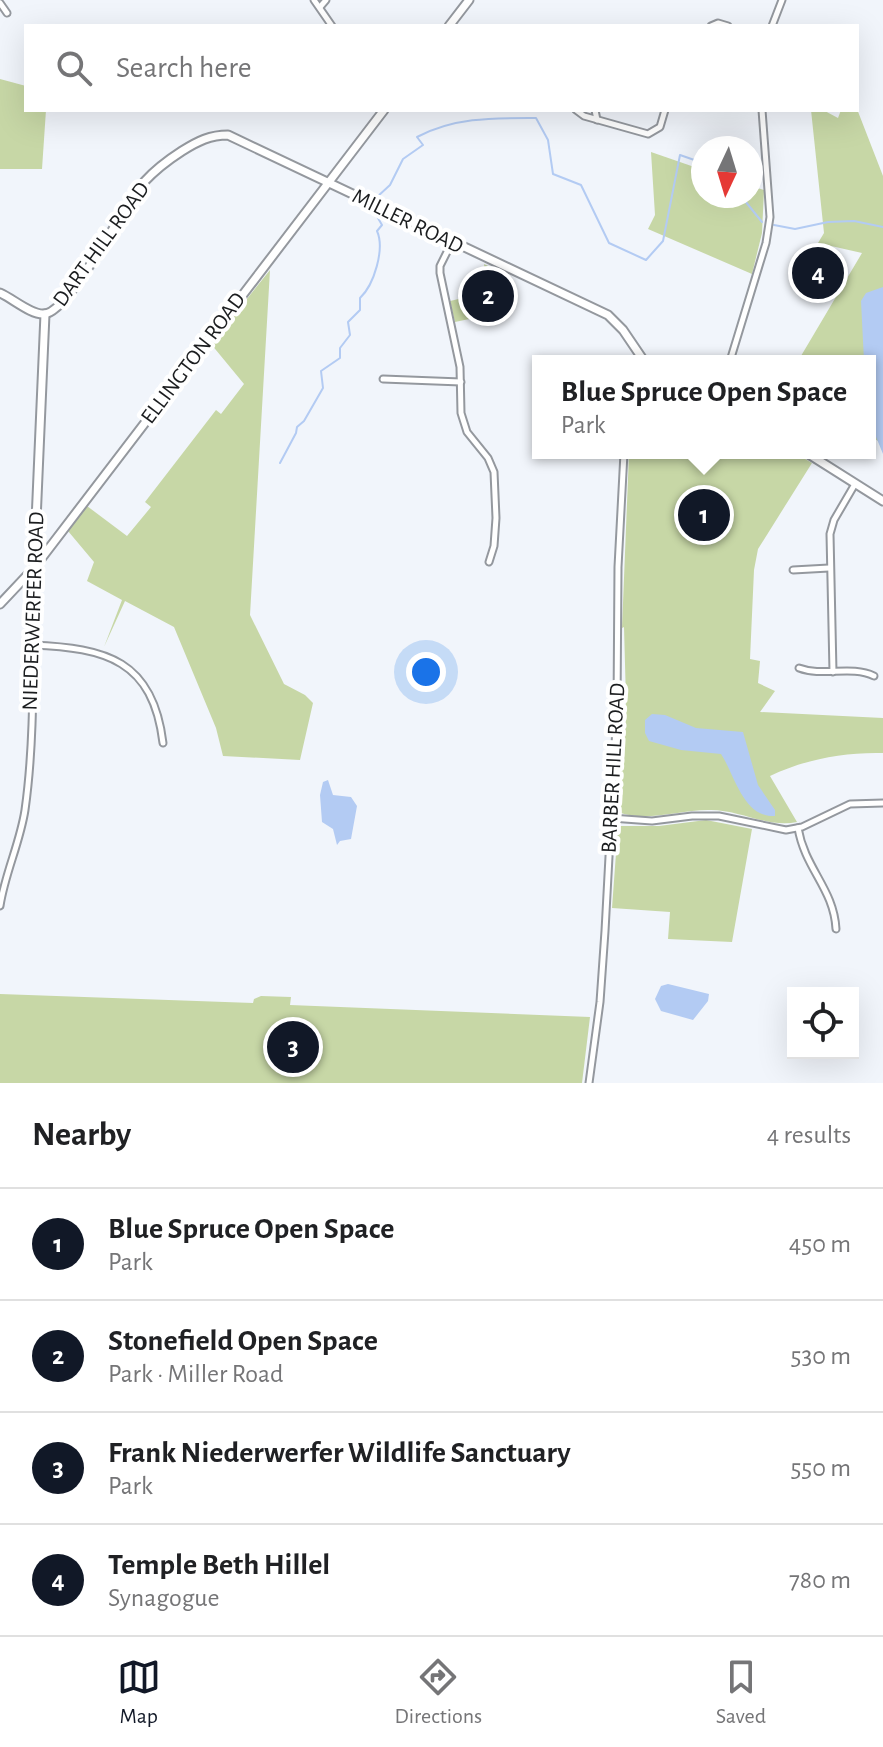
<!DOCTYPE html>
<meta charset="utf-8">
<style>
:root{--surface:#fff;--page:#f6f6f6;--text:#202124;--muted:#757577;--line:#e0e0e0;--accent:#111827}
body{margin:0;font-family:"Alegreya Sans",sans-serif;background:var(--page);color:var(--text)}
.controls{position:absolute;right:24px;bottom:24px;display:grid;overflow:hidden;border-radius:0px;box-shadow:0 8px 32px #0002}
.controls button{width:72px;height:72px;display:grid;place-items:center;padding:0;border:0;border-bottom:2px solid var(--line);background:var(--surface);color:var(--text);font:40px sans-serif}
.compass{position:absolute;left:691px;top:136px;width:72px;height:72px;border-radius:50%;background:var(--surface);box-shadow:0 8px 32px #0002;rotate:184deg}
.you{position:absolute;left:426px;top:672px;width:28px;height:28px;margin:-20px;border:6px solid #fff;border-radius:50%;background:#1a73e8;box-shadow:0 0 0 12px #1a73e833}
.badge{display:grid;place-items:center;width:52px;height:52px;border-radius:50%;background:var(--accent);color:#fff;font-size:26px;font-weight:700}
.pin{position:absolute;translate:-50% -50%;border:4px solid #fff;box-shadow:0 2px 8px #0006}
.popup{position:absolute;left:532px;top:355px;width:344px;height:104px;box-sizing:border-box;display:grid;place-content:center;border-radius:0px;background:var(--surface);filter:drop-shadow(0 2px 6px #0005);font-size:26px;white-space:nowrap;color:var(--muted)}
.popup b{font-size:30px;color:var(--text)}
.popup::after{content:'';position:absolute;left:50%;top:100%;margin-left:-16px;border:16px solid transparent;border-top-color:var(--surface)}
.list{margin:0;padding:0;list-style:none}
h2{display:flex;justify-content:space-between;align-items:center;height:104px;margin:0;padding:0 32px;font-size:34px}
h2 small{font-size:26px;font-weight:400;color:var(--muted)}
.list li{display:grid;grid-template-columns:52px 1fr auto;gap:24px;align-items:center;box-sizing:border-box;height:112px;padding:0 32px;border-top:2px solid var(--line)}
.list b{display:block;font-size:30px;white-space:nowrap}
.list p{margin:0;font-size:26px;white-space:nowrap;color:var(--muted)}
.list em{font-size:26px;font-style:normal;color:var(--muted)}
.icon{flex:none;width:44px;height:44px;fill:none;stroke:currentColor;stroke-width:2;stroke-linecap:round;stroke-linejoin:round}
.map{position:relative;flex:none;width:883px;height:1083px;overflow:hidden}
.search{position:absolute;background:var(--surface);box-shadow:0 8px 32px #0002;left:24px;right:24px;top:24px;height:88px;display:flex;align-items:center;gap:20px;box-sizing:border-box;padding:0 28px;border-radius:0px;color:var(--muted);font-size:30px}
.sheet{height:552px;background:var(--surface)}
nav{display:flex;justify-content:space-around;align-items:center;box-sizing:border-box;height:112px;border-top:2px solid var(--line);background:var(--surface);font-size:22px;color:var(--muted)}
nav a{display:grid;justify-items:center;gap:4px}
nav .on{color:var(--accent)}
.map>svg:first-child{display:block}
</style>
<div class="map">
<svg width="883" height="1083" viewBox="0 0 883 1083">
<rect width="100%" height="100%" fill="#f1f5fb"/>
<g fill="#c7d7a6">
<polygon points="0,79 26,86 26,110 46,110 42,169 0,169"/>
<polygon points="857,109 883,176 883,444 870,436 870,361 798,361 862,253 818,243 824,233 811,110 823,110 838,118 841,110"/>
<polygon points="651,152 703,170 703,196 751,196 751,186 764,190 762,233 752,274 648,229 655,215"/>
<polygon points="484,264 509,276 507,311 455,322 450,301 488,292"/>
<polygon points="270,270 250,615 284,684 305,695 313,703 300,760 223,756 216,728 174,627 125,601 104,647 122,600 87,581 94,562 68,531 87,506 127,536 151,507 145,502 216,410 221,414 244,384 211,344"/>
<path d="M 629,453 L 795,453 L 812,463 L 758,549 L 754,570 L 750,659 L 760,661 L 758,683 L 775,691 L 760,712 L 883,718 L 883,753 C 844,752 806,759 770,776 L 797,822 C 768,828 740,810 711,810 C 681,809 647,823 618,812 L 626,701 L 624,627 L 622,628 Z"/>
<polygon points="706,820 752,829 732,942 668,939 670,912 612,908 618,826 659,826"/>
<polygon points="0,994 253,1003 254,999 261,996 291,997 290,1005 590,1017 582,1083 0,1083"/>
</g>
<g fill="#b3cbf3">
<polygon points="883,287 883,454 874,432 876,392 873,388 870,389 870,361 864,361 861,301 866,293"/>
<path d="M 652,714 L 665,715 L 696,728 L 743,732 L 758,785 L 775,810 L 775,816 C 743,818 735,775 721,754 L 681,750 L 649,741 L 645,733 L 645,720 Z"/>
<polygon points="328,780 333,795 351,797 357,806 351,839 340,841 337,845 333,829 322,822 320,795 323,782"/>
<polygon points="668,984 709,994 708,1001 693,1020 661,1011 655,999 661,986"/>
</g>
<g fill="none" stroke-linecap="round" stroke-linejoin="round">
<g stroke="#b3cbf3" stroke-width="2">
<polyline points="741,196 762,222"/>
<path d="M 377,197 L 390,185 L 403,159 L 423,145 L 417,137 C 455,117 494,118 536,118 L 548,140 L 553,174 L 581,185 L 609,243 L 646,260 L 663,241 L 680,155 L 703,163"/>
<polyline points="774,225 795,229 828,222 854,221 883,227"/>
<path d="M 280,463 L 296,433 L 297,427 L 304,421 L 323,388 L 321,371 L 340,358 L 340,348 L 350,335 L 348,322 L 360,310 L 360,298 C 374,285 385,249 377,231 L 382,225 L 375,213"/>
</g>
<g stroke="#94989e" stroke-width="9">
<g id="street">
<polyline points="314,0 332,26"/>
<polyline points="0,3 7,13"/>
<polyline points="320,7 326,0"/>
<polyline points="711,26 718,23 728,26"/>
<polyline points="772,26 782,0"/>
<polyline points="576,110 584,116 648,134 660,127 665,110"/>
<polyline points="595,110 597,120"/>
<polyline points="452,242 440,266 440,273 460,367 461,413 467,432 488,458 494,472 496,518 494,546 489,562"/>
<polyline points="730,361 766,243 770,217 762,110"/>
<polyline points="383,379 461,382"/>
<polyline points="793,570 829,568"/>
<path d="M 32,645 C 106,648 153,660 163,743"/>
<path d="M 799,668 C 823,677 851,665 874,676"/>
<polyline points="833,672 830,534 834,520 855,484"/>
<polyline points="611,818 652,821 692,816 719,816 786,830 802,827 850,804 883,803"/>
<path d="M 798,828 C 805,869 834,889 836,929"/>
<path d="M 0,906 C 5,873 20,843 25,810 C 36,732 32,648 34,569"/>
<polyline points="589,1083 600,1002 605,931 617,708 618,567 624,453"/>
</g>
</g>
<g stroke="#94989e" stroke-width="11">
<g id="secondary">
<polyline points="449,26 469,0"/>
<path d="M 0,293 C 12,298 31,315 44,314 C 69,313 124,205 144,182 C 155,170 168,160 182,151 C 198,141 210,135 228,135 L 608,315 L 623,330 L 644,361"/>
<polyline points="807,453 883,501"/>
<polyline points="34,567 45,314"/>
<polyline points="0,604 34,568 384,110"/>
</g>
</g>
<use href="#street" stroke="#fff" stroke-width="5"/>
<use href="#secondary" stroke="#fff" stroke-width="7"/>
</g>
<g text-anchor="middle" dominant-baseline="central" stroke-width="8" stroke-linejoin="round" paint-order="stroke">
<g font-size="22" fill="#1b1d1f" stroke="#fff">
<text transform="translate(408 221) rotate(26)">MILLER ROAD</text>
<text transform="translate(101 244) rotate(-54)">DART HILL ROAD</text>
<text transform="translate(193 358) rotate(-53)">ELLINGTON ROAD</text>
<text transform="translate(33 611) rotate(-88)">NIEDERWERFER ROAD</text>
<text transform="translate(613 768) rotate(-87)">BARBER HILL ROAD</text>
</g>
</g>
</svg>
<div class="controls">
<button><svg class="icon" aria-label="locate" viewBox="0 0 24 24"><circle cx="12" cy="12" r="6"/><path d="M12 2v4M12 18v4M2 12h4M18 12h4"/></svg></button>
</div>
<svg class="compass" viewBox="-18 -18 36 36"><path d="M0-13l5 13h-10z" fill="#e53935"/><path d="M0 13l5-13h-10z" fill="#757577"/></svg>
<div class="you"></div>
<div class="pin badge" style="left:704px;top:515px">1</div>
<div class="popup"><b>Blue Spruce Open Space</b>Park</div>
<div class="pin badge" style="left:488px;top:296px">2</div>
<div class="pin badge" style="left:293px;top:1047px">3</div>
<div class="pin badge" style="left:818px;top:273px">4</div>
<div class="search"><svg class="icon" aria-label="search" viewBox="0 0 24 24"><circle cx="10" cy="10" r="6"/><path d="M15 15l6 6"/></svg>Search here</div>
</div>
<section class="sheet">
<h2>Nearby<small>4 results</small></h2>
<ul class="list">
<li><span class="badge">1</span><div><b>Blue Spruce Open Space</b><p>Park</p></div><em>450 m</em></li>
<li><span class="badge">2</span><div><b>Stonefield Open Space</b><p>Park · Miller Road</p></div><em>530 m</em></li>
<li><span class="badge">3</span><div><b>Frank Niederwerfer Wildlife Sanctuary</b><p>Park</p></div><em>550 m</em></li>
<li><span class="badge">4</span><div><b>Temple Beth Hillel</b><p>Synagogue</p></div><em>780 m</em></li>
</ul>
</section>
<nav>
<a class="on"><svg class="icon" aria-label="map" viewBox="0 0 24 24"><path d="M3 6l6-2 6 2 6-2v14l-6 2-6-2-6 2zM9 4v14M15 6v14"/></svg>Map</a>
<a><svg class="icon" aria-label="directions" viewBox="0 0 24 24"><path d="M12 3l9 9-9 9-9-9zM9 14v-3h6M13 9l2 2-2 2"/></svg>Directions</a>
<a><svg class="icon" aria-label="saved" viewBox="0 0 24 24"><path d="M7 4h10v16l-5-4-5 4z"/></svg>Saved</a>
</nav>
